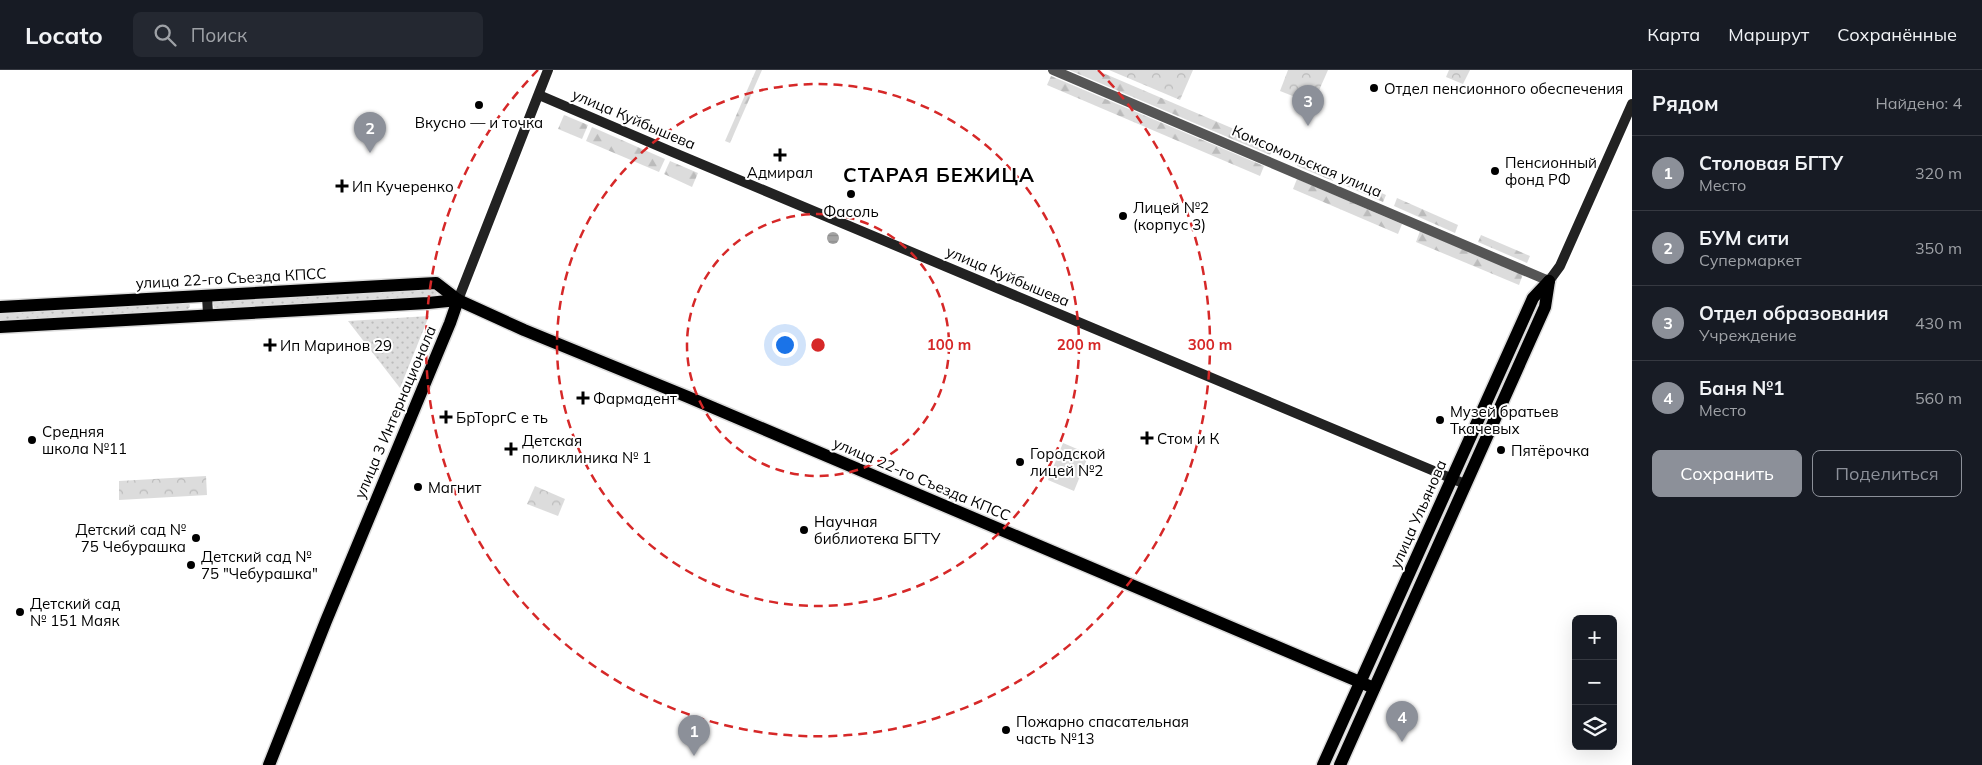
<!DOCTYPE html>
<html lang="ru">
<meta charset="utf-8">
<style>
:root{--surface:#171b24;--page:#242831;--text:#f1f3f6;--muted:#9ea1a6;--line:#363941;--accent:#8c9099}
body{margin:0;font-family:Mulish,sans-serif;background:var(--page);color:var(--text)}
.controls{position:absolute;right:15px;bottom:15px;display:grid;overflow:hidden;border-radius:8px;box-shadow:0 5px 20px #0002}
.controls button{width:45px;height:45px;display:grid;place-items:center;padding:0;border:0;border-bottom:1px solid var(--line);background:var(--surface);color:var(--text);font:25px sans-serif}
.you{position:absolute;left:784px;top:274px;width:18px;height:18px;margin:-12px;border:4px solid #fff;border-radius:50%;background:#1a73e8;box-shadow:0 0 0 8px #1a73e833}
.badge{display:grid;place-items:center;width:32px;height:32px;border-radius:50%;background:var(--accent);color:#fff;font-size:16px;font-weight:700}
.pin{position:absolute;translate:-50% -41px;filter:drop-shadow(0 1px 2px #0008)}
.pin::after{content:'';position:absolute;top:26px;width:18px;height:15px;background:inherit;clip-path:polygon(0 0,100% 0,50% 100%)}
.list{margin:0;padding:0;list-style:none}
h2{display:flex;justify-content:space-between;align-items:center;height:65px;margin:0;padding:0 20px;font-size:21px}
h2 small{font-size:16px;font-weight:400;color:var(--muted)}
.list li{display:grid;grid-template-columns:32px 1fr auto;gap:15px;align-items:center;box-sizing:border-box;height:75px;padding:0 20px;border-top:1px solid var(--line)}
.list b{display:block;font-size:19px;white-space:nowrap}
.list p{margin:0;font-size:16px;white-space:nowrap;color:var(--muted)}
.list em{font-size:16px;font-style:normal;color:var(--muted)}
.actions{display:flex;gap:10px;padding:15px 20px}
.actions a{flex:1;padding:11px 0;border:1px solid var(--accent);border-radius:8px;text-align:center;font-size:18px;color:var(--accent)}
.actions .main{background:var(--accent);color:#fff}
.icon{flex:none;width:28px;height:28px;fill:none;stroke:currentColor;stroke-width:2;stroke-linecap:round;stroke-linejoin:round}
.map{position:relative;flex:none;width:1632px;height:695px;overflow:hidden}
header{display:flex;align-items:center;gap:30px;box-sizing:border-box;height:70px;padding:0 25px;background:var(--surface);border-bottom:1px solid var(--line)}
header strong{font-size:24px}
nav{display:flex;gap:28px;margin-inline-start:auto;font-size:18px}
.search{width:350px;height:45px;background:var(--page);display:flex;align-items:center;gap:12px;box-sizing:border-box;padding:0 18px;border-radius:8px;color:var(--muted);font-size:19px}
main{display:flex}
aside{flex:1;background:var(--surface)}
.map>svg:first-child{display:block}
</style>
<header>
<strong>Locato</strong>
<div class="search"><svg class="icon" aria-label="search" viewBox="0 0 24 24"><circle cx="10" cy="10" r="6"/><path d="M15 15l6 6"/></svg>Поиск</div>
<nav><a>Карта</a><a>Маршрут</a><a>Сохранённые</a></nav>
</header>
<main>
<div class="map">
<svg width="1632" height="695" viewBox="0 0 1632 695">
<defs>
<pattern id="grass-dots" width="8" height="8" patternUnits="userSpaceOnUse" patternTransform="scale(1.25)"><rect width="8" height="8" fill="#dcdcdc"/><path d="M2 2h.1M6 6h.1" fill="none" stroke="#bbb" stroke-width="1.8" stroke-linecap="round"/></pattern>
<pattern id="forest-firs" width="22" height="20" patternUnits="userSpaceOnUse" patternTransform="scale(1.25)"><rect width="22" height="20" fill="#dcdcdc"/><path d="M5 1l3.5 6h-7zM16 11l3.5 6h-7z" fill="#bbb"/></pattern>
<pattern id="park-crowns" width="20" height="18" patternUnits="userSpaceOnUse" patternTransform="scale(1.25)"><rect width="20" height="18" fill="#dcdcdc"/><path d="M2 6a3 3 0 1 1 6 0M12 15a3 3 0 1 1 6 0" fill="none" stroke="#bbb"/></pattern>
<pattern id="water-rules" width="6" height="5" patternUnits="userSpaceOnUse" patternTransform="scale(1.25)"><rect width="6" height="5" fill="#a3a3a3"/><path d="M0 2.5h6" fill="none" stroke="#8b8b8b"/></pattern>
</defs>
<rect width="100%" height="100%" fill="#fff"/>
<g fill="url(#grass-dots)">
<polygon points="434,219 437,222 436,227 215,239 213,235 214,231"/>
<polygon points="189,232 190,237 187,240 0,252 0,241"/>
<polygon points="429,246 400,318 348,251"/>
</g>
<g fill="url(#forest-firs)">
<polygon points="756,0 762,0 730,73 725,71"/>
<polygon points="1069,0 1096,0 1274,76 1270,85"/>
<polygon points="1051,6 1264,96 1260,106 1047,15"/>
<polygon points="564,45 588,55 582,69 558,59"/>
<polygon points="592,57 665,89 659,102 586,71"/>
<polygon points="1300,88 1336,104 1333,111 1297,96"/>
<polygon points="670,91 698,103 692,117 664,104"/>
<polygon points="1347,108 1386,125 1383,132 1344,115"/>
<polygon points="1297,109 1402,154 1398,164 1293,119"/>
<polygon points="1397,128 1458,155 1455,163 1394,136"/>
<polygon points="1420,161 1523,204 1519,215 1416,172"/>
<polygon points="1481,165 1530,186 1527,193 1478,172"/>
</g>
<g fill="url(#park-crowns)">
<polygon points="1109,0 1193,0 1180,30"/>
<polygon points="1288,0 1328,0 1313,34 1280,21"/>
<polygon points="1449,0 1470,0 1463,14 1446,7"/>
<polygon points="206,406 207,425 119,430 119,411"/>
<polygon points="535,416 565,429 558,446 527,434"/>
</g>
<polygon fill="#dcdcdc" points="1063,373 1089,384 1074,421 1048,410"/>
<circle fill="url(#water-rules)" cx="833" cy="168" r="6"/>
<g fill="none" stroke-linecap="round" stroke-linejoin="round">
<g stroke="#dbdbdb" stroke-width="15">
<g id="primary">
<polyline points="0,237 436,213 458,230 524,260 688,327 1374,618"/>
<polyline points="0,257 428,233 458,230"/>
<polyline points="269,695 326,551 450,253 458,230"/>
<polyline points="1323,695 1533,228 1549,211"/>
<polyline points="1340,695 1545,237 1549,211"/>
</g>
</g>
<polyline stroke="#555" stroke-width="10" points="1053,0 1549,211"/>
<g stroke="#222" stroke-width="10">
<polyline points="539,25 670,81 1465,414"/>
<polyline points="1549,211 1560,196 1632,34"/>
<polyline points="207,226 208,244"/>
<polyline points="458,230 548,0"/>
</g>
<use href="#primary" stroke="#000" stroke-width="12"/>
</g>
<g fill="none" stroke="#d62828" stroke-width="2.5" stroke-dasharray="9 6">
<circle cx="818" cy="275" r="131"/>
<circle cx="818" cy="275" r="261"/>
<path d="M1098 0A392 392 0 1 1 538 0"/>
</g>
<g fill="#000" stroke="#fff" stroke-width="2">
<circle cx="1374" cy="18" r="5"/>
<circle cx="479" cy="35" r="5"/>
<path d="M777.5 77.5h5v5h5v5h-5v5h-5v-5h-5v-5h5z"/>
<circle cx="1495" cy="101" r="5"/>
<path d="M339.5 108.5h5v5h5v5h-5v5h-5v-5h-5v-5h5z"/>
<circle cx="851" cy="124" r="5"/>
<circle cx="1123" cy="146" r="5"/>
<path d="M267.5 267.5h5v5h5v5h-5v5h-5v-5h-5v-5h5z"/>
<path d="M580.5 320.5h5v5h5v5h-5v5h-5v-5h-5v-5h5z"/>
<path d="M443.5 339.5h5v5h5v5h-5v5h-5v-5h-5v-5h5z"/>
<circle cx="1440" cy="350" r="5"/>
<path d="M1144.5 360.5h5v5h5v5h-5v5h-5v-5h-5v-5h5z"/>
<circle cx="32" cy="370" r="5"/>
<path d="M508.5 371.5h5v5h5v5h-5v5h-5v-5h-5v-5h5z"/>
<circle cx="1501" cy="380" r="5"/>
<circle cx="1020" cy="392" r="5"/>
<circle cx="418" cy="417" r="5"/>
<circle cx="804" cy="460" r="5"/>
<circle cx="196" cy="468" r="5"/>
<circle cx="191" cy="495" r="5"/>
<circle cx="20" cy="542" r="5"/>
<circle cx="1006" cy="660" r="5"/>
</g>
<g text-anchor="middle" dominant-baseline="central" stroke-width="4" stroke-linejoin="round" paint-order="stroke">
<g font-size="15" fill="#000" stroke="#fff" text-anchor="start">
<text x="1384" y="18">Отдел пенсионного обеспечения</text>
<text x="479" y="52" text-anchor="middle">Вкусно — и точка</text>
<text x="1505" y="92">Пенсионный<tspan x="1505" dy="17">фонд РФ</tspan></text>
<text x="780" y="102" text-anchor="middle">Адмирал</text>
<text x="352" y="116">Ип Кучеренко</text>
<text x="1133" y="137">Лицей №2<tspan x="1133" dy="17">(корпус 3)</tspan></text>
<text x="851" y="141" text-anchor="middle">Фасоль</text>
<text x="280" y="275">Ип Маринов 29</text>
<text x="593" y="328">Фармадент</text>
<text x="1450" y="341">Музей братьев<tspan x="1450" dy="17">Ткачевых</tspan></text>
<text x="456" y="347">БрТоргС е ть</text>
<text x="42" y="361">Средняя<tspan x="42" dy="17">школа №11</tspan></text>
<text x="1157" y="368">Стом и К</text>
<text x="522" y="370">Детская<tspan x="522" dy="17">поликлиника № 1</tspan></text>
<text x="1511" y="380">Пятёрочка</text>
<text x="1030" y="383">Городской<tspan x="1030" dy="17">лицей №2</tspan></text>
<text x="428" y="417">Магнит</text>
<text x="814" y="451">Научная<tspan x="814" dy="17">библиотека БГТУ</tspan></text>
<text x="186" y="459" text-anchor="end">Детский сад №<tspan x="186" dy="17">75 Чебурашка</tspan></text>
<text x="201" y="486">Детский сад №<tspan x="201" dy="17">75 "Чебурашка"</tspan></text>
<text x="30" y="533">Детский сад<tspan x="30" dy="17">№ 151 Маяк</tspan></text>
<text x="1016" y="651">Пожарно спасательная<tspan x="1016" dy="17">часть №13</tspan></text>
</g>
<g font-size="15" fill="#000" stroke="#fff">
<text transform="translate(634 49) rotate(23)">улица Куйбышева</text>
<text transform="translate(1307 91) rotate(23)">Комсомольская улица</text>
<text transform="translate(1008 206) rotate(23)">улица Куйбышева</text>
<text transform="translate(231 208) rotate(-3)">улица 22-го Съезда КПСС</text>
<text transform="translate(395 342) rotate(-67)">улица 3 Интернационала</text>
<text transform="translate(922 409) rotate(23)">улица 22-го Съезда КПСС</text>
<text transform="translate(1418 444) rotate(-66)">улица Ульянова</text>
</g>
<g font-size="20" font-weight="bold" letter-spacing="1" fill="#000" stroke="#fff">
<text x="939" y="104">CТАРАЯ БЕЖИЦА</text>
</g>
</g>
<circle cx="818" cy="275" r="8" fill="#d62828" stroke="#fff" stroke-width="2.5"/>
<g font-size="15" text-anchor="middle" font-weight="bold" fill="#d62828" stroke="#fff" stroke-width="4" stroke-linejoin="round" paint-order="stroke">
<text x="949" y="280">100 m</text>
<text x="1079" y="280">200 m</text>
<text x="1210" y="280">300 m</text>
</g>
</svg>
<div class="controls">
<button>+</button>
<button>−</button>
<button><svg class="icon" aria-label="layers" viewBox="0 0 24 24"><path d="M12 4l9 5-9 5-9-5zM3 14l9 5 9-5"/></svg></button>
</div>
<div class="you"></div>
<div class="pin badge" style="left:694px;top:686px">1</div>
<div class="pin badge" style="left:370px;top:83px">2</div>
<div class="pin badge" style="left:1308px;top:56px">3</div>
<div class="pin badge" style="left:1402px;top:672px">4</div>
</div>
<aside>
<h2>Рядом<small>Найдено: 4</small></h2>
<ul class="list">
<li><span class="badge">1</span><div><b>Столовая БГТУ</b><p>Место</p></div><em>320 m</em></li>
<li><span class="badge">2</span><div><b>БУМ сити</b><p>Супермаркет</p></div><em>350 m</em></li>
<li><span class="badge">3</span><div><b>Отдел образования</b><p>Учреждение</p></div><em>430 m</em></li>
<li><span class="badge">4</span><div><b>Баня №1</b><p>Место</p></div><em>560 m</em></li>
</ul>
<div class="actions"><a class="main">Сохранить</a><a>Поделиться</a></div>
</aside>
</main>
